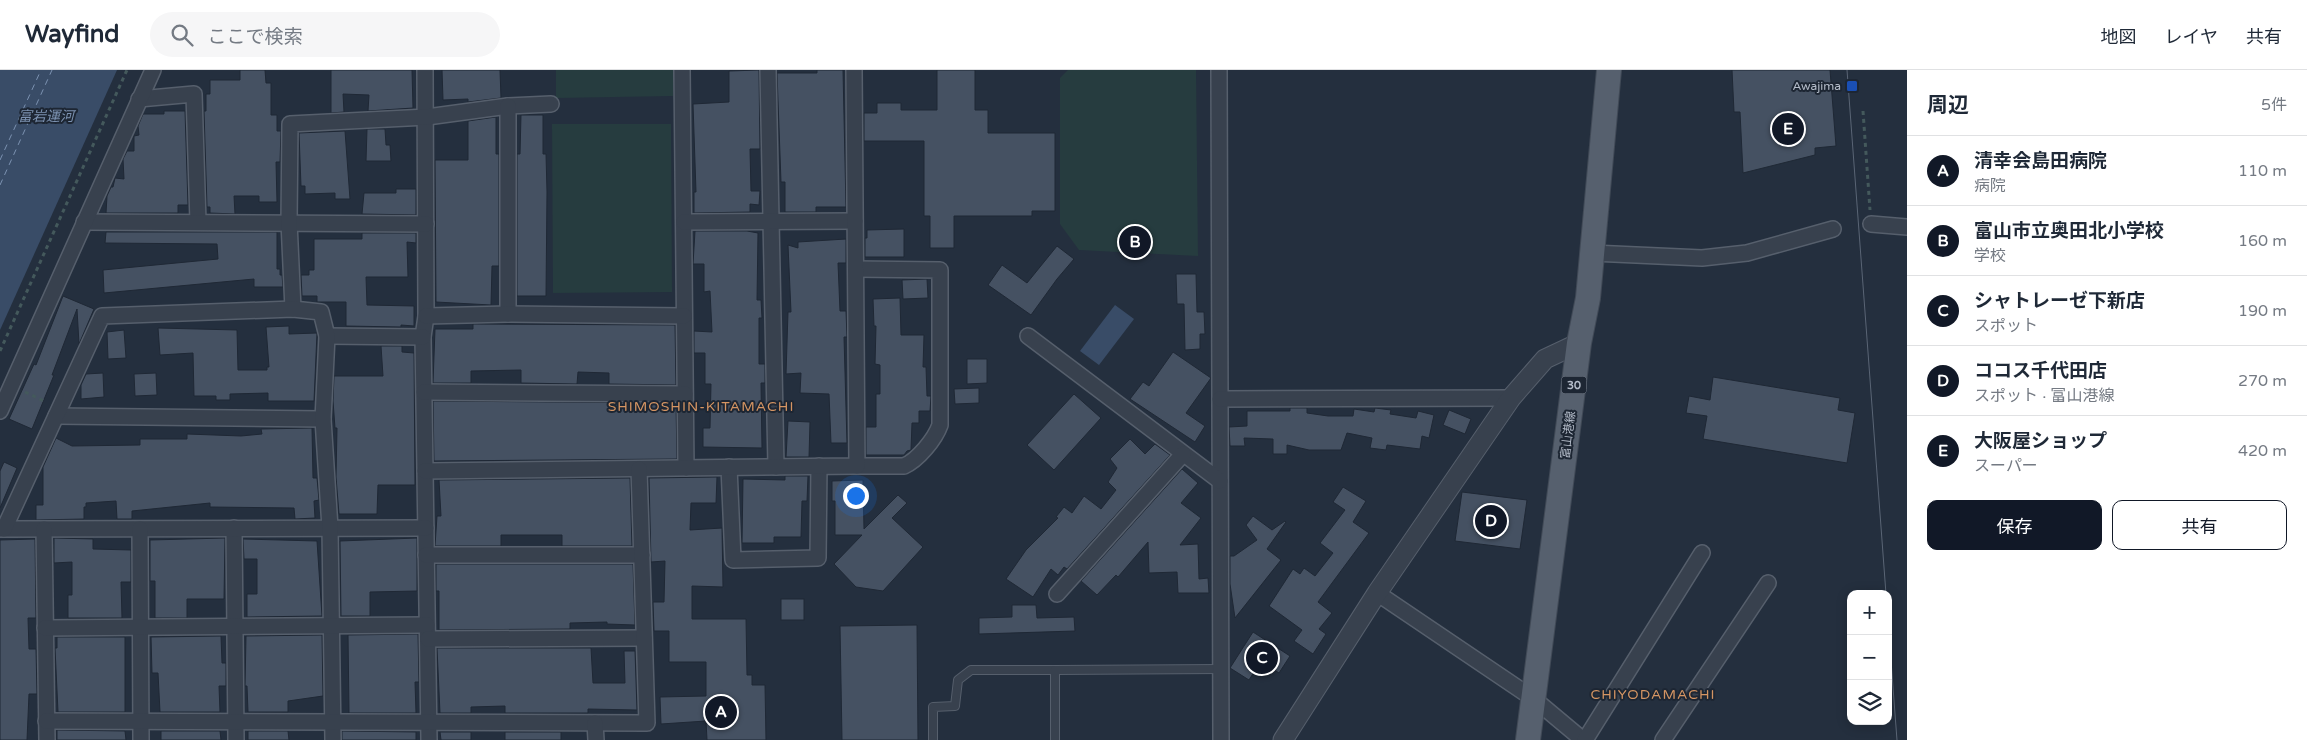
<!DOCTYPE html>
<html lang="ja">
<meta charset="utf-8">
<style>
:root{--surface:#fff;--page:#f6f6f7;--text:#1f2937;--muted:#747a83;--line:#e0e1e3;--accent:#111827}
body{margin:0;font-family:"Varela Round","Noto Sans JP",sans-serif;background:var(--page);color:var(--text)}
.controls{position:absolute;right:15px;bottom:15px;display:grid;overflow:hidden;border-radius:10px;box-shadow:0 2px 12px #0003}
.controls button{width:45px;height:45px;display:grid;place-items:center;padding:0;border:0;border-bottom:1px solid var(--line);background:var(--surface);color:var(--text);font:25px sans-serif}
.you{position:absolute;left:855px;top:425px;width:18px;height:18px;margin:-12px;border:4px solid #fff;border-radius:50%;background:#1a73e8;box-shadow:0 0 0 8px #1a73e833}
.badge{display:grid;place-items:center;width:32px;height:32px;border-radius:50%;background:var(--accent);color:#fff;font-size:16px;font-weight:700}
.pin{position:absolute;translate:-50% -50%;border:2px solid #fff;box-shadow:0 1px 5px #0006}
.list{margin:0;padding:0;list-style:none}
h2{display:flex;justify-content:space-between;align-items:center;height:65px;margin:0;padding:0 20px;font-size:21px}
h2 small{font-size:16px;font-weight:400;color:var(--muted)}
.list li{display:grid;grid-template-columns:32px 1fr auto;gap:15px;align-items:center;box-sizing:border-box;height:70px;padding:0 20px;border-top:1px solid var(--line)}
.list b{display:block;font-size:19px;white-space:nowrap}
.list p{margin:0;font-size:16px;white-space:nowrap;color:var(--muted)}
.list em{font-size:16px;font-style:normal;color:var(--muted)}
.actions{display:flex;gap:10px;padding:15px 20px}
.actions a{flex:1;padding:11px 0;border:1px solid var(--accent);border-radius:10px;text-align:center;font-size:18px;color:var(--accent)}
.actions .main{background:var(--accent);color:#fff}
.icon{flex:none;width:28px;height:28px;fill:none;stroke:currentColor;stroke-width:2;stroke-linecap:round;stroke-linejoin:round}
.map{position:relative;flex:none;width:1907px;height:670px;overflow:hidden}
header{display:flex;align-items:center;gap:30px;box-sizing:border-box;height:70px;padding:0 25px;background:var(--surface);border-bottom:1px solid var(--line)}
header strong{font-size:24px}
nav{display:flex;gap:28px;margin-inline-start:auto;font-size:18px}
.search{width:350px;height:45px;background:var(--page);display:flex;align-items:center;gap:12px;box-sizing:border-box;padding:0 18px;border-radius:28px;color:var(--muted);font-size:19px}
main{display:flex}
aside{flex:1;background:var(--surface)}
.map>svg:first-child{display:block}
</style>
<header>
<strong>Wayfind</strong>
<div class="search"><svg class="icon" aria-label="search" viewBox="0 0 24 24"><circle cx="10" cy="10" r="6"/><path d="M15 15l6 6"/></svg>ここで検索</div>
<nav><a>地図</a><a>レイヤ</a><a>共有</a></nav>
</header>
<main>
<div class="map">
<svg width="1907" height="670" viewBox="0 0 1907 670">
<rect width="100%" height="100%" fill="#242f3e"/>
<g fill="#263c3f">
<polygon points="556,0 674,0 673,26 556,28"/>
<polygon points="1068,0 1196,0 1198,186 1079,180 1060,154 1060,8"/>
<polygon points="552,54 671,54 672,222 553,223"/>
</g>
<g fill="#394c67">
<polygon points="0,0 117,0 0,260"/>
<polygon points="1115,235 1134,249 1099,295 1080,281"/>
</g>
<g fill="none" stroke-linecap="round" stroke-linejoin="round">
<g stroke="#7c92b1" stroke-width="1" stroke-dasharray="6 5" stroke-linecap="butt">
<polyline points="0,90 41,0"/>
<polyline points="0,115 52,0"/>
</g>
</g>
<g fill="#455162" stroke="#1f2835">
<polygon points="240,0 265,0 266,13 271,13 271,45 277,45 277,61 281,61 280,92 276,92 277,132 259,132 259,126 234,126 235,144 210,143 210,137 207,137 204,41 206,41 206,24 210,24 210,10 240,10"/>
<polygon points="331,0 412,0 413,38 368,41 369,25 343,24 344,42 331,43"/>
<polygon points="442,0 500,0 501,28 468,32 468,29 443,30"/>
<polygon points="759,0 760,79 750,79 751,121 760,121 759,135 750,134 750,142 694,143 694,122 696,122 693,34 729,32 729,1"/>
<polygon points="817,0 843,0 846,137 816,137 816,142 785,142 785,112 781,112 777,3 817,3"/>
<polygon points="937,0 975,0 975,40 988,40 988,63 1055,63 1055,141 1032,141 1032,146 954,146 954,178 930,178 930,146 924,146 924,71 864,71 864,43 877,43 877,33 901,33 901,40 937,40"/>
<polygon points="1732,0 1830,0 1836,76 1815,78 1815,85 1743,103 1740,42 1734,42"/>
<polygon points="164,41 185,41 188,135 178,135 178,143 106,143 107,126 111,117 113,117 115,108 124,109 123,89 127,81 134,81 134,66 139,65 138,56 143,44 164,44"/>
<polygon points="521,45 543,45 543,84 546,84 547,122 546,226 517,226 517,84 520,84"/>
<polygon points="496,47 496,84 499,84 499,196 492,196 491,235 436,232 435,90 468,90 468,51"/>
<polygon points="367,59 385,59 386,75 390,75 391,91 366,91"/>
<polygon points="345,61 350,129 335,129 335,123 305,124 305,116 301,116 299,63"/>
<polygon points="396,119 416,119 416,145 362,144 364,123 396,123"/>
<polygon points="904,159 904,187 865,187 865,168 867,168 867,160"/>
<polygon points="695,161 747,161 758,163 757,230 761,230 762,248 759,248 759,294 765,294 765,313 761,313 762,378 703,377 703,358 710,358 711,314 705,314 705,283 694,283 694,261 712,262 710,221 704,222 704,194 693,194"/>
<polygon points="106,162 277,162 277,199 280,199 280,205 282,205 283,217 254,217 254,209 104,223 103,200 218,189 217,174 105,173"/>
<polygon points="362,163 416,163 416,173 407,172 408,207 366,207 367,235 414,236 414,256 401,255 401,257 346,256 346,232 317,232 317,226 302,226 301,205 309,205 309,200 314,200 314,169 362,169"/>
<polygon points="846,169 846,193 838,193 840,241 846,241 847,267 844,267 847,373 831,373 829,324 800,323 801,303 786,304 788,242 791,242 788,175 798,178 798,172"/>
<polygon points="1057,176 1074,189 1057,209 1031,245 988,215 1002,195 1027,213"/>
<polygon points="1176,204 1196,204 1197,242 1204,242 1205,264 1200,264 1200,279 1185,280 1184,234 1177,234"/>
<polygon points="927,209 928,228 903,229 902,210"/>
<polygon points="63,226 94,239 79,274 77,239 52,305 54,305 32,359 9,349 34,294 36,295"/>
<polygon points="900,228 901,265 924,265 923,297 926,297 927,326 931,326 930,341 919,341 919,353 912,353 911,380 907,381 904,385 866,385 866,357 876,357 876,324 880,324 880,295 875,294 876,256 874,256 873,229"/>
<polygon points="473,254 675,255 676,315 609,314 609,303 578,302 577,314 521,313 521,300 471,301 471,313 433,313 435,259 473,259"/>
<polygon points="289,256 289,264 317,263 314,331 268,331 268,323 230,324 230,330 216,330 216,326 194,326 193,283 160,285 158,258 237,260 238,300 267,300 267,297 269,297 266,257"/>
<polygon points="124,260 126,288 108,289 107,262"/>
<polygon points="381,276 402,276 402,282 414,283 415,415 378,415 377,444 339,444 336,407 337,358 335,358 333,331 334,306 383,306"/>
<polygon points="1173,282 1211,308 1186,343 1205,356 1195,372 1130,329 1143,312 1149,316"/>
<polygon points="967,289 987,289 987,313 967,314"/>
<polygon points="103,303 104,327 81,329 81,315 86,304"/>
<polygon points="156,303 157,325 135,326 134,304"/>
<polygon points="1713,307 1840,328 1838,340 1855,343 1847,393 1703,369 1707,346 1686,343 1689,326 1710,330"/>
<polygon points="979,318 979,333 955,334 954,319"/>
<polygon points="1074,324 1101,348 1054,400 1027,375"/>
<polygon points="433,331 676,333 677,389 434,391"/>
<polygon points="1290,338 1307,338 1307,343 1328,346 1353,346 1354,339 1374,342 1375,338 1391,340 1390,344 1416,348 1418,341 1434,345 1429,368 1422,366 1420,379 1387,375 1386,380 1370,378 1372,368 1347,363 1341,380 1309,380 1287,375 1287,384 1273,384 1273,369 1244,368 1245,376 1230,376 1229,357 1247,356 1247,341 1290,341"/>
<polygon points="1449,340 1471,349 1465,364 1443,355"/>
<polygon points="788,351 810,352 809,387 786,387"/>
<polygon points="312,358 313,408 317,408 319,430 314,431 315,448 295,449 294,438 210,437 210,433 132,441 132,449 117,449 116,431 86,433 86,437 84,437 84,449 36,450 36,435 43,435 43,397 56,368 72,376 140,375 140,369 187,369 187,364 241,366 262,364 261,359"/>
<polygon points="1130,369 1145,384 1155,374 1170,385 1067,499 1064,497 1058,505 1051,499 1033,527 1006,509 1026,480 1058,448 1056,447 1064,437 1072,443 1084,426 1101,439 1116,420 1108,412 1117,398 1110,389"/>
<polygon points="4,392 17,398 0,438 0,401"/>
<polygon points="1182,399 1198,413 1181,433 1201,448 1180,475 1198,474 1199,509 1208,508 1209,523 1178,523 1177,502 1149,503 1148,472 1118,507 1116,505 1097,525 1081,511"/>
<polygon points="785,406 808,406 807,431 802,431 801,467 774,467 774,473 742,473 743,409 785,410"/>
<polygon points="717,407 716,433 691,433 690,460 722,458 723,517 692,516 692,549 746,549 747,605 752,605 752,615 765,615 766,670 707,670 706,651 661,654 660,627 706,626 706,592 669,592 669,561 654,561 653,532 664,532 665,491 651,492 649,408"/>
<polygon points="630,408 632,476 562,476 562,465 501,465 501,476 435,476 437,446 441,446 439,410"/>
<polygon points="863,410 864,459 898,425 907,433 892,448 923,477 883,521 856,517 834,494 862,465 835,465 835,431 832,431 832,411"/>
<polygon points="1343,417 1366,431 1353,452 1369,463 1318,532 1332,543 1319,559 1326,564 1313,584 1294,571 1302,560 1269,536 1293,499 1300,504 1304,498 1315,506 1333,483 1320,473 1345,440 1333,432"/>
<polygon points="1462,422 1527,430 1520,479 1455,471"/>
<polygon points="1253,446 1272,460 1285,451 1286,452 1267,479 1281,490 1235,548 1230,514 1230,486 1234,486 1257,470 1246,455"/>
<polygon points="54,468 93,469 93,479 131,480 131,512 121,512 122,548 68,548 68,525 72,525 72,492 54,493"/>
<polygon points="225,468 224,529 187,529 187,548 155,548 155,511 150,511 150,470"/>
<polygon points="417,468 417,521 370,522 370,546 341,546 340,471"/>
<polygon points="35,469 36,548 28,548 29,579 36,579 37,624 29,624 27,670 0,670 0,470"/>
<polygon points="243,469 317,471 322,546 247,547 247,524 257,524 257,489 244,489"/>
<polygon points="436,494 633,494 635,555 607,554 607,552 570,553 570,559 439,560 439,521 436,521"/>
<rect x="781" y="529" width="23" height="21"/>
<polygon points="1012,535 1036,535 1037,548 1074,547 1075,561 979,564 979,548 1012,547"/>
<polygon points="917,555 918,670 842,670 840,556"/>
<polygon points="1253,562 1290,586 1279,603 1261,591 1249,610 1230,598"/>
<polygon points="418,564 419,612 415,612 416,643 349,643 348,565"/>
<polygon points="322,565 323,626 288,631 288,642 248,642 247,616 245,616 246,566"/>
<polygon points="221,566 222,593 226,593 226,616 219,616 220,642 160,642 158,603 152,603 151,567"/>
<polygon points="57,567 125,567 125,642 58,642 55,578 57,578"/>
<polygon points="437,578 591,578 593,613 625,613 624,581 635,581 637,640 588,639 588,643 505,643 505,636 471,637 471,643 440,643"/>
<polygon points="57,660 125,661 126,670 57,670"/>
<polygon points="161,661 220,661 221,670 161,670"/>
<polygon points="248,661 288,661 289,670 248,670"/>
<polygon points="342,661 416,662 416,670 342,670"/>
<polygon points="440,662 471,662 471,670 441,670"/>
<rect x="505" y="662" width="56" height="8"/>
</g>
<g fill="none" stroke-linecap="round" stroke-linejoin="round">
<g stroke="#565f6c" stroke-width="10">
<g id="service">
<polyline points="933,670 933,637 955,636 958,610 971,600 1055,600"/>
<polyline points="1055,670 1055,600 1221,599"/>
</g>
</g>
<g stroke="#565f6c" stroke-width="18">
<g id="minor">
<polyline points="425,0 426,246 423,267 429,670"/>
<polyline points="682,0 686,398"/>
<polyline points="768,0 776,397"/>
<polyline points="1219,0 1221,670"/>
<polyline points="139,29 194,24 198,152"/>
<polyline points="84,152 426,154"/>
<polyline points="684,152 855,151"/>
<polyline points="1871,154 1907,157"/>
<polyline points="1592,183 1702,188 1747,183 1833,159"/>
<path d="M 856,199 L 940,200 L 940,355 C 935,369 918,390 904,396 L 857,396"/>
<polyline points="293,239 289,152 290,54 427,47 508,36 551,34"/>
<polyline points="508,244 508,36"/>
<polyline points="426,246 508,244 684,246"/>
<polyline points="327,266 423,267"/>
<polyline points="1028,266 1220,411"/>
<polyline points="424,322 685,324"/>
<polyline points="1220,329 1511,328"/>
<polyline points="0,341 153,0"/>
<polyline points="56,346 323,349"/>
<polyline points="729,397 733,490 818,488 819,396"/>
<polyline points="425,401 857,396 854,0"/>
<polyline points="234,458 236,670"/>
<polyline points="0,459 426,458"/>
<polyline points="4,459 102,246 293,239 321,242 327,266 323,349 330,458 333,670"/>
<polyline points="44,459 47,670"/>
<polyline points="140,459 141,670"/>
<polyline points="426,485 642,485"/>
<polyline points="1377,523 1534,629 1583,670"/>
<polyline points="1057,524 1183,384"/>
<polyline points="45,558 427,555"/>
<polyline points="428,569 644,568"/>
<polyline points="46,651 647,653 639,399"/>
<polyline points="595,653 596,670"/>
<polyline points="1585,670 1702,483"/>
<polyline points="1663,670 1768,513"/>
</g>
</g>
<g stroke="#565f6c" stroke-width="21">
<polyline id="tertiary" points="1283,670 1377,523 1511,328 1545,289 1579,273"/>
</g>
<g stroke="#414a57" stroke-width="26">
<polyline id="primary" points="1528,670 1579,273 1588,228 1609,0"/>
</g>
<g stroke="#44595c" stroke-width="3" stroke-dasharray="4 4" stroke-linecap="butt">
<polyline points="1863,41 1870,140"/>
<polyline points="0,281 127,0"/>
<polyline points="25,322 46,332"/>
</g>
<use href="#service" stroke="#38414e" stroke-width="8"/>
<use href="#minor" stroke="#38414e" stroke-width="15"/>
<use href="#tertiary" stroke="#38414e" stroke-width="19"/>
<use href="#primary" stroke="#56606e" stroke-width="24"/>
<g stroke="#5a6575" stroke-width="1">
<polyline points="1847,0 1886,524"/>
<polyline points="1888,551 1897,670"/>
</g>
</g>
<rect fill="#1a4fb4" stroke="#1d2633" stroke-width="2" x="1846" y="10" width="12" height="12" rx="2.5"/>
<g text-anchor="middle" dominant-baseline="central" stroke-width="4" stroke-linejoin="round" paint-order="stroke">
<rect fill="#1d2633" stroke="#878f9c" stroke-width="1" x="1561.5" y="306.5" width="25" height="17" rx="4"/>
<g font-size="11" font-weight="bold" fill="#b4bcc9">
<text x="1574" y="315">30</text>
</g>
<g font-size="12" fill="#b4bcc9" stroke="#1d2633" text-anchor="end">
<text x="1841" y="16">Awajima</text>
</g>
<g font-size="12" fill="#b4bcc9" stroke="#1d2633">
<text transform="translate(1568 365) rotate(-83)">富山港線</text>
</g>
<g font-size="14" font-style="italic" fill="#7c92b1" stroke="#1d2633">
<text x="46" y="46">富岩運河</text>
</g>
<g font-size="14" letter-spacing="1" fill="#d59563" stroke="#1d2633">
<text x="701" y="336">SHIMOSHIN-KITAMACHI</text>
<text x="1653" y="624">CHIYODAMACHI</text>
</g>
</g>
</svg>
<div class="controls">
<button>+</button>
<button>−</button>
<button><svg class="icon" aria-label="layers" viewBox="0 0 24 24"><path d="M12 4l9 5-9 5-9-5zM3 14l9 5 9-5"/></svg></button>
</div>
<div class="you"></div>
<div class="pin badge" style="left:721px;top:642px">A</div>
<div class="pin badge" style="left:1135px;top:172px">B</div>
<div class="pin badge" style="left:1262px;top:588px">C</div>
<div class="pin badge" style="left:1491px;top:451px">D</div>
<div class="pin badge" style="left:1788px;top:59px">E</div>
</div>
<aside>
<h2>周辺<small>5件</small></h2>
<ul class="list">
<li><span class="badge">A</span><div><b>清幸会島田病院</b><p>病院</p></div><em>110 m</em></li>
<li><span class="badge">B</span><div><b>富山市立奥田北小学校</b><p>学校</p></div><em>160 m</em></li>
<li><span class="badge">C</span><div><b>シャトレーゼ下新店</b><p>スポット</p></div><em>190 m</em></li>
<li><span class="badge">D</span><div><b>ココス千代田店</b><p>スポット · 富山港線</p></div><em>270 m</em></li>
<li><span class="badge">E</span><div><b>大阪屋ショップ</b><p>スーパー</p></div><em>420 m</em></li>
</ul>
<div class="actions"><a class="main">保存</a><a>共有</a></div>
</aside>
</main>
